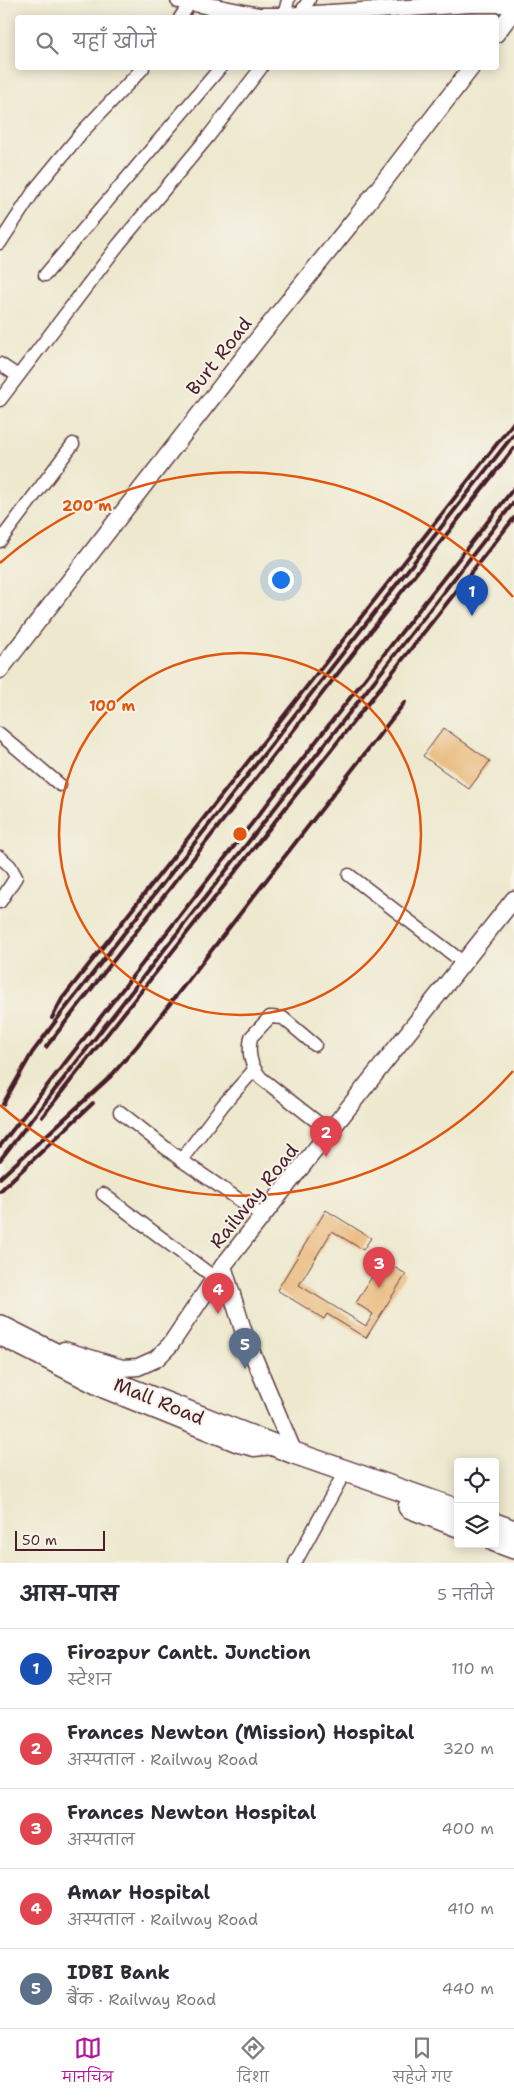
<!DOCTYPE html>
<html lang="hi">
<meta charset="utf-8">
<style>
:root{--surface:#fff;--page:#f7f7f7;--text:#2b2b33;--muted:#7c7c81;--line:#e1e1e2;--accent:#b5179e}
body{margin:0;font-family:"Shantell Sans","Playpen Sans Deva",sans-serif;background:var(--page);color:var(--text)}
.controls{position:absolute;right:15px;bottom:15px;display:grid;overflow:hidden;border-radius:5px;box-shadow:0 2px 12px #0003}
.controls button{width:45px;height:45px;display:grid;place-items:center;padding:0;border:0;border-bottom:1px solid var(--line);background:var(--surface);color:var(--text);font:25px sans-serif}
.scale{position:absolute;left:15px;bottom:12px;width:90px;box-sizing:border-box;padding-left:5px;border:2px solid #4a1f2b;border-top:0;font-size:14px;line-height:18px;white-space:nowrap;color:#4a1f2b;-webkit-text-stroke:4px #f7f3e8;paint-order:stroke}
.you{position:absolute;left:280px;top:579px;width:18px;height:18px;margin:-12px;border:4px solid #fff;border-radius:50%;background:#1a73e8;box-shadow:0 0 0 8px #1a73e833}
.badge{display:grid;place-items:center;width:32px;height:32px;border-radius:50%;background:var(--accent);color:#fff;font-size:16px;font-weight:700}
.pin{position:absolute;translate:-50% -41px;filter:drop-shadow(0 1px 2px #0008)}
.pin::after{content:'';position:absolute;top:26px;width:18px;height:15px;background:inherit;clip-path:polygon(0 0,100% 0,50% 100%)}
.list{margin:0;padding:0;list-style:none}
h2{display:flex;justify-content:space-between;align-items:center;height:65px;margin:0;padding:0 20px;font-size:21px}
h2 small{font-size:16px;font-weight:400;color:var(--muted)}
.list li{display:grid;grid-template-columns:32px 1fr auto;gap:15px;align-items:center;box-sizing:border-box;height:80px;padding:0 20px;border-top:1px solid var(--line)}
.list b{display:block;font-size:19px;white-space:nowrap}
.list p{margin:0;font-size:16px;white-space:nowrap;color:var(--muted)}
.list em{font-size:16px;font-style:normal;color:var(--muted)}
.icon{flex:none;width:28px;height:28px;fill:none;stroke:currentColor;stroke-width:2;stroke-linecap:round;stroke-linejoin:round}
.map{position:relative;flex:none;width:514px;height:1563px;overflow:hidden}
.search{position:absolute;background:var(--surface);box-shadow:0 2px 12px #0003;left:15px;right:15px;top:15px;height:55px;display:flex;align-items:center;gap:12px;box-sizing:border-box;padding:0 18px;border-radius:5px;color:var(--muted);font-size:19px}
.sheet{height:465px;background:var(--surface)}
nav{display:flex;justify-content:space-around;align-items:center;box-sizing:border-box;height:70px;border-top:1px solid var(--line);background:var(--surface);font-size:14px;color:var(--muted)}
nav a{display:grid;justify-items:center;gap:2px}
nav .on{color:var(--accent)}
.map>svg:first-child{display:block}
</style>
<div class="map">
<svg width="514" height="1563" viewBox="0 0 514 1563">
<rect width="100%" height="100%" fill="#f7f3e8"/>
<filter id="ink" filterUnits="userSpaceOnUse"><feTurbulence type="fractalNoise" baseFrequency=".02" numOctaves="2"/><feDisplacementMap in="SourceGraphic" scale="10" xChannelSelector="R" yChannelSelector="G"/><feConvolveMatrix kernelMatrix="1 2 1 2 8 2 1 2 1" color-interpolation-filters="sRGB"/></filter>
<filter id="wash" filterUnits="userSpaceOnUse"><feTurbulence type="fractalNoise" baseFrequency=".0096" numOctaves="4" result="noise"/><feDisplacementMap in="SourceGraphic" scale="20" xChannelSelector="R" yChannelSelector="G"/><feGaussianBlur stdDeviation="1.12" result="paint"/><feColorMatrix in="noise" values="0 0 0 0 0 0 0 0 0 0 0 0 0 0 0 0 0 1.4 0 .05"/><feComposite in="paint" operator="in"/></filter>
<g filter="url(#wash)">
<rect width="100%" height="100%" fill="#ede8ce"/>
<g id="blocks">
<g fill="#e9b779">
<polygon points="444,728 490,761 469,789 423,756"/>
<polygon points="326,1210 371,1238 363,1250 332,1231 299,1285 366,1326 373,1314 356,1303 382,1260 406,1274 366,1338 327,1314 324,1319 277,1290"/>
</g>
</g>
</g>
<g filter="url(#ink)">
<use href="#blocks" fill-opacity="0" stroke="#623d43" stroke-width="1"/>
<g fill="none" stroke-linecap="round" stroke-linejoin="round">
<g stroke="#623d43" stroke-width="15">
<g id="minor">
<polyline points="284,16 288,0"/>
<polyline points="180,18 190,3"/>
<polyline points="297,18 309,0"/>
<polyline points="0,243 36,188 83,131 143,68"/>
<polyline points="45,275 220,68"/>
<polyline points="0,364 18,376"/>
<polyline points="0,400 119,244 208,137 261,68"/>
<polyline points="0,541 73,444"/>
<polyline points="0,734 60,785"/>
<polyline points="0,857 10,866 16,877 0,902"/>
<polyline points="349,875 464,963"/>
<path d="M 315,1045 L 283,1018 L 270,1017 L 251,1037 C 248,1053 250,1065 261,1078 L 330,1132"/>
<polyline points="120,1112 181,1160 263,1216"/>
<polyline points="181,1160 223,1105 254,1070"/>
<polyline points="103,1194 215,1278"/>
<polyline points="0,1339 104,1392 238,1446 254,1450 273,1448"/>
<polyline points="295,1563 342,1477"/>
</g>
</g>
<g stroke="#623d43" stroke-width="19">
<g id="tertiary">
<polyline points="179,0 259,16 284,16 471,4 514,4"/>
<polyline points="496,34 514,10"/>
<polyline points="0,670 261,335 358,215 471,68"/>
<polyline points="64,1350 122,1368 138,1367 156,1359 170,1345 223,1266"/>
<polyline points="294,1453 245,1336 223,1266 514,899"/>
</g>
</g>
<g stroke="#623d43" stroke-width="24">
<g id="trunk">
<polyline points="0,1326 107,1380 294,1453 458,1510"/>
<polyline points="409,1507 458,1526"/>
<polyline points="495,1524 514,1531"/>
<polyline points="495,1541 514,1548"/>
</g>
</g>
<use href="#minor" stroke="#fff" stroke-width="12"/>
<use href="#tertiary" stroke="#fff" stroke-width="16"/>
<use href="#trunk" stroke="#fff" stroke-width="21"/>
<g stroke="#4a1f2b" stroke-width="4">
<polyline points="52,1018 62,999 514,422"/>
<polyline points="46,1047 514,448"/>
<polyline points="3,1104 32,1053 61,1014 514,434"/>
<polyline points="42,1117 514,518"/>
<polyline points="0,1146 514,488"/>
<polyline points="0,1160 514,502"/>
<polyline points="0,1178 111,1076 137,1046 405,702"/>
<polyline points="0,1191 93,1103"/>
</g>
</g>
</g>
<g fill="none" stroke="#e0560e" stroke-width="2.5">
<circle cx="240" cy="834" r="181"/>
<path d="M513 1071A362 362 0 0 1 0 1105M0 563A362 362 0 0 1 513 597"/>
</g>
<g text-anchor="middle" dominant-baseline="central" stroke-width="4" stroke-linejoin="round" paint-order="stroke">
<g font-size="19" fill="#4a1f2b" stroke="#f7f3e8">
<text transform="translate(219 356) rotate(-52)">Burt Road</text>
<text transform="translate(254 1196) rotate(-51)">Railway Road</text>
<text transform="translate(159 1401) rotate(22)">Mall Road</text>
</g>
</g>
<circle cx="240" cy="834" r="8" fill="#e0560e" stroke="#f7f3e8" stroke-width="2.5"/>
<g font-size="15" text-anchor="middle" font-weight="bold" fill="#e0560e" stroke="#f7f3e8" stroke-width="4" stroke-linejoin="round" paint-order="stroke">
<text x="87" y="511">200 m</text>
<text x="112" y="711">100 m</text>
</g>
</svg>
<div class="controls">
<button><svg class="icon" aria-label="locate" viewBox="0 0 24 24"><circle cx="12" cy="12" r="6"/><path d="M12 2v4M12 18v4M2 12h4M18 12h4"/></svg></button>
<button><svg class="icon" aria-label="layers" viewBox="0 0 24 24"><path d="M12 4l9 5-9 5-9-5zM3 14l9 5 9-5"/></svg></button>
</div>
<div class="scale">50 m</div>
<div class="you"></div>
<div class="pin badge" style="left:472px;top:616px;background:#1a4fb4">1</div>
<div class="pin badge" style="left:326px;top:1157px;background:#e0444e">2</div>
<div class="pin badge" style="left:379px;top:1288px;background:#e0444e">3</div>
<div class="pin badge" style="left:218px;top:1314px;background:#e0444e">4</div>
<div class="pin badge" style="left:245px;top:1369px;background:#5c6f8a">5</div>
<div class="search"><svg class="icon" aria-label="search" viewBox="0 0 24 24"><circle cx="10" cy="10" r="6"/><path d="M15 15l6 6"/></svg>यहाँ खोजें</div>
</div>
<section class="sheet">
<h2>आस-पास<small>5 नतीजे</small></h2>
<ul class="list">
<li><span class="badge" style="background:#1a4fb4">1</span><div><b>Firozpur Cantt. Junction</b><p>स्टेशन</p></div><em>110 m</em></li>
<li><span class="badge" style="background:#e0444e">2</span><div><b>Frances Newton (Mission) Hospital</b><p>अस्पताल · Railway Road</p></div><em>320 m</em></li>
<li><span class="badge" style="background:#e0444e">3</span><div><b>Frances Newton Hospital</b><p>अस्पताल</p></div><em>400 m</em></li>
<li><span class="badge" style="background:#e0444e">4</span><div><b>Amar Hospital</b><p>अस्पताल · Railway Road</p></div><em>410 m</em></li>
<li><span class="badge" style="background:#5c6f8a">5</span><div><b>IDBI Bank</b><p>बैंक · Railway Road</p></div><em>440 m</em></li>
</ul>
</section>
<nav>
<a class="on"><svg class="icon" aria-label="map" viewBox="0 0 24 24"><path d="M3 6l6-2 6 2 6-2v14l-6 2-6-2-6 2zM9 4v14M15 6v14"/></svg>मानचित्र</a>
<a><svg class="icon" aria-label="directions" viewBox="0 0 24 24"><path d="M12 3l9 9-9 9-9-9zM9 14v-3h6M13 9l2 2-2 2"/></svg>दिशा</a>
<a><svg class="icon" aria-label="saved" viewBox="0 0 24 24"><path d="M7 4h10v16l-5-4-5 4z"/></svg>सहेजे गए</a>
</nav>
